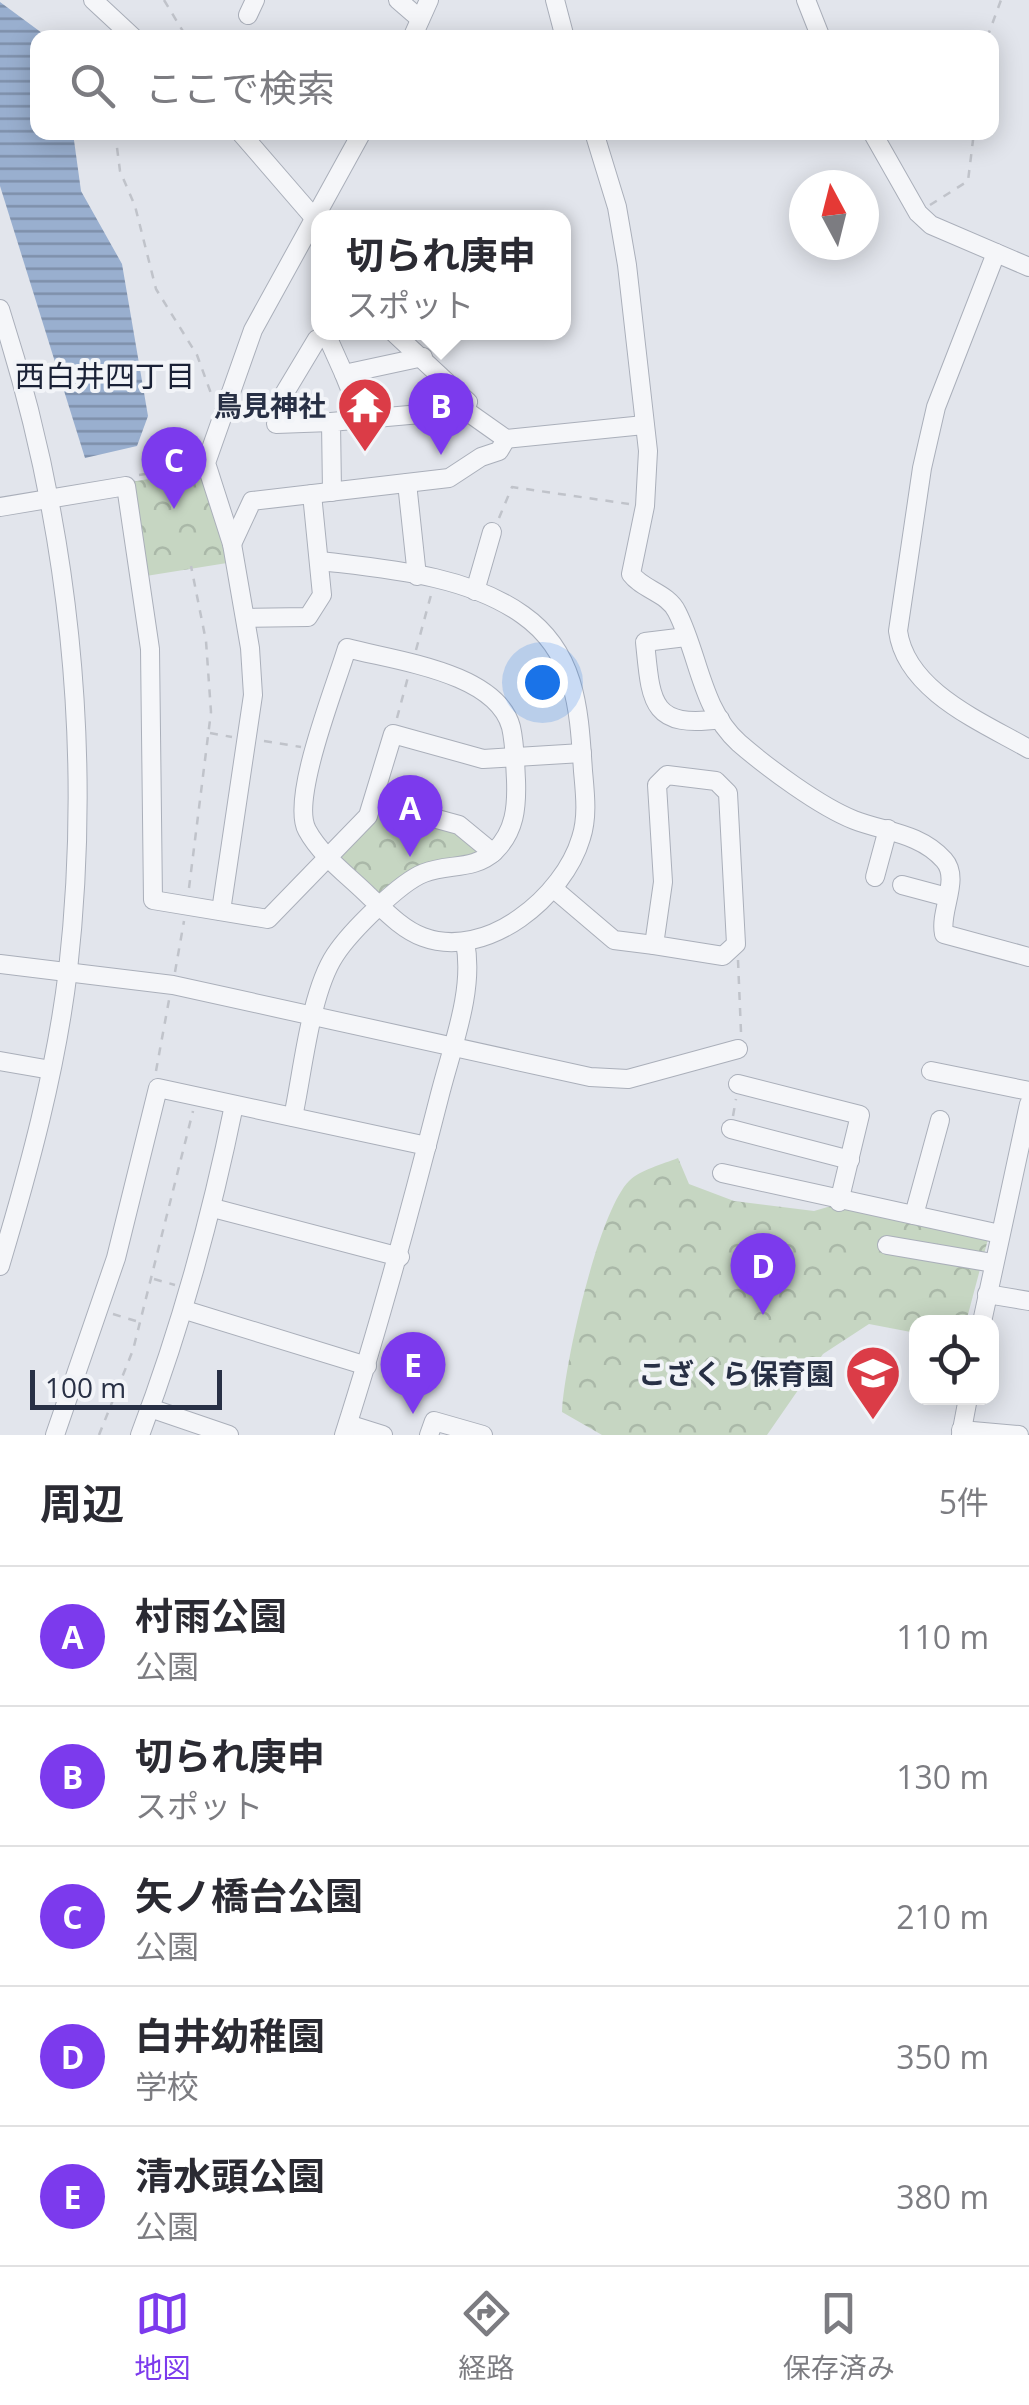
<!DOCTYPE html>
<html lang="ja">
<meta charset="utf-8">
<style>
:root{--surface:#fff;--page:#f7f7f7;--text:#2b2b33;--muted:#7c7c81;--line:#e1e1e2;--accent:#7c3aed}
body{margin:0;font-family:"Open Sans","Noto Sans JP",sans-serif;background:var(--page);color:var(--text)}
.controls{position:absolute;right:30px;bottom:30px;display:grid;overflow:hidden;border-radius:20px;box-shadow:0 5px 25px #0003}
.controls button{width:90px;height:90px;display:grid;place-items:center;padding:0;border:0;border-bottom:2px solid var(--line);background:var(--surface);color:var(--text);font:50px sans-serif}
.compass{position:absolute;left:789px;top:170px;width:90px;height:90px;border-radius:50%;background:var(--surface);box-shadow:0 5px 25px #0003;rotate:353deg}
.scale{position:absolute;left:30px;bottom:25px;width:192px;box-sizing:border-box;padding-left:10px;border:5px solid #283045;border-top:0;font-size:28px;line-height:35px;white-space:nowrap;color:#283045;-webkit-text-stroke:8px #f2f4f8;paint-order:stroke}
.you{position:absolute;left:542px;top:682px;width:35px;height:35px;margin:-25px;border:8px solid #fff;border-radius:50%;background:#1a73e8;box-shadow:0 0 0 15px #1a73e833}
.badge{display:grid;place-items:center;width:65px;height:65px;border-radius:50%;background:var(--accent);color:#fff;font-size:32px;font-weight:700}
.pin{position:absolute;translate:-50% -82px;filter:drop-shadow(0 2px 5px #0008)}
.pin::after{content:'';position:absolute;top:52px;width:35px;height:30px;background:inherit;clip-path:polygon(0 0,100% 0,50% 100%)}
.popup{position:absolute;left:311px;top:210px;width:260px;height:130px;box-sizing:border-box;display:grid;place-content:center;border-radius:20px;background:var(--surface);filter:drop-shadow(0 2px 8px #0005);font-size:32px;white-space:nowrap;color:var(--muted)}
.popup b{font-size:38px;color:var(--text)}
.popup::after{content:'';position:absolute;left:50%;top:100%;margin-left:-20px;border:20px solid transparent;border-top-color:var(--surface)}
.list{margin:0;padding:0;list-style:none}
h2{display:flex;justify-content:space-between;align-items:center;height:130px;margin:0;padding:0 40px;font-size:42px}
h2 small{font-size:32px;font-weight:400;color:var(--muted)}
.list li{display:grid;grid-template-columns:65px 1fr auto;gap:30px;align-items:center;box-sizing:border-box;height:140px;padding:0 40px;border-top:2px solid var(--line)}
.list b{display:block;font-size:38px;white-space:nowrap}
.list p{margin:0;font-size:32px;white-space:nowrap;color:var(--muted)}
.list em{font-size:32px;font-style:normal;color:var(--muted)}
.icon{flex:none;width:55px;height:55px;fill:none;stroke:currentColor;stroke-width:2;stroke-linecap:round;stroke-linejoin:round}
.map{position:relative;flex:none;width:1029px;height:1435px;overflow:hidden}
.search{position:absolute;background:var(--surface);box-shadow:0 5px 25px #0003;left:30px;right:30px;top:30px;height:110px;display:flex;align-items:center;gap:25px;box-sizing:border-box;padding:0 35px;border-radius:20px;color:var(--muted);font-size:38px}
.sheet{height:830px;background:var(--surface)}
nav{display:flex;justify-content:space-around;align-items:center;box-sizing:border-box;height:140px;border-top:2px solid var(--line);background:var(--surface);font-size:28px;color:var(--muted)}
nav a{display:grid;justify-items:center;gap:5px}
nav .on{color:var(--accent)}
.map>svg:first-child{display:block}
</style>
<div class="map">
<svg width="1029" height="1435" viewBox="0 0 1029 1435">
<defs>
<pattern id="forest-crowns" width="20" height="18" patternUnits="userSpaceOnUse" patternTransform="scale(2.5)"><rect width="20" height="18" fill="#c6d6c2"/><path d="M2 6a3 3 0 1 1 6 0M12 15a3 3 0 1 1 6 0" fill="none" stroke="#aab8a8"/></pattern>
<pattern id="water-rules" width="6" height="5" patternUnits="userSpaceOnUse" patternTransform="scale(2.5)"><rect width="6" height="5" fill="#99afcf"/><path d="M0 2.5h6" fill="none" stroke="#7d8faa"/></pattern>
</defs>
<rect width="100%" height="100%" fill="#e2e5ec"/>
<g fill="url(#forest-crowns)">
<polygon points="202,470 227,563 146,576 131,482"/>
<polygon points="384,810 454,829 479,848 478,860 377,896 342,865 342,853 374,814"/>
<path d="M 678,1158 L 689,1184 L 734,1201 L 814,1211 L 855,1199 L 916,1205 L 988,1239 L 966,1322 L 916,1322 L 916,1333 L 869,1324 L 823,1354 L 767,1435 L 602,1435 L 562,1412 C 564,1366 598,1212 629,1181 C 640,1170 663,1164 678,1158 Z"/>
</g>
<polygon fill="url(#water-rules)" points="0,2 42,33 43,37 38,38 38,132 73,133 81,191 122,264 148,416 137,446 85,458 0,186"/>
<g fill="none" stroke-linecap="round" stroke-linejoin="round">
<g stroke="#aaafba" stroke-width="20">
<g id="minor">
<polyline points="93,0 134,38"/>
<polyline points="398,0 420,19"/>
<polyline points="555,0 565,38"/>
<polyline points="806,0 821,38"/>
<polyline points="248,15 255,0"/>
<polyline points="412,38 429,0"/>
<polyline points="240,132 316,220"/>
<path d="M 594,132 L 617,207 L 627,265 L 648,451 L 645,506 L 631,574 C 643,590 668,593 677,612 C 699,655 701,709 739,743 C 768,768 819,806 854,820 C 885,832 920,833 944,860 C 961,879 939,911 944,934 L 1029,957"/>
<polyline points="872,132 918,213 931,225 1029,267"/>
<path d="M 996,253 L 936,407 L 922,468 L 898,631 C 906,691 982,722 1029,749"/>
<path d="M 0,309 C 69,522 93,747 68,970 C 56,1071 29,1169 0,1266"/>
<polyline points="393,332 468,402 465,410"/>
<polyline points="344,374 362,419"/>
<polyline points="331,422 276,424 284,394 317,339 327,336 344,374 423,357"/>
<polyline points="407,483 417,576"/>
<polyline points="332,492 331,422 465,410 506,439 644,425"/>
<polyline points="0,507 126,486 150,649 153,900 268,919 368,816 393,734 483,759 582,753"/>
<polyline points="232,544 252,501 449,478 481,457 499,451 506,439"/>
<polyline points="475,591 492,532"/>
<polyline points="246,618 308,617 322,595 312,494"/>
<path d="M 686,637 L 645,642 C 651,701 650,729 720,719"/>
<polygon points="667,775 716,781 728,793 736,944 723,956 654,945 663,882 657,785"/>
<polyline points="375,802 459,825 493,853"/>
<polyline points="875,877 888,829"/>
<polyline points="902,885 947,897"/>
<polyline points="554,889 614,940 654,945"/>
<polyline points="221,911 253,695 250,648 232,544 206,463 253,330 362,132"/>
<polyline points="0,964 173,985 590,1077 628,1079 738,1049"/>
<polyline points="0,1061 51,1070"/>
<polyline points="931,1071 1029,1091"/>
<polyline points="738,1084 860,1115 839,1202"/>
<path d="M 293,1117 C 303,1071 310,993 335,955 C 350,932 400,882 424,873 C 449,863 473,871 495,851 C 515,831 517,807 516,780 C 515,763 515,744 511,727 C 496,672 395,661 347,648 C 336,685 290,799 307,830 C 321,856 349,876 369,896 C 385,911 403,930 423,937 C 487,961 564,896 581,838 C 588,817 585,793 583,771 C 579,711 577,653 523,615 C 467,575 387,569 321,561"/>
<polyline points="731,1129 850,1160"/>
<polyline points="722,1173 1000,1234"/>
<polyline points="213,1208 400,1257"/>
<polyline points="914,1215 940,1120"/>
<polyline points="887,1245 993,1263"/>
<polyline points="987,1294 1029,1301"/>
<polyline points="185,1310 367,1366"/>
<polyline points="982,1322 1029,1104"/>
<polyline points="150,1408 229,1435"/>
<polyline points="348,1424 383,1435"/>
<polyline points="961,1430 1019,1435"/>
<polyline points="55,1435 116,1258 158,1088 427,1146"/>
<path d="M 140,1435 C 181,1327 211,1218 234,1105"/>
<path d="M 344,1435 C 380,1323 410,1212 439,1098 C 451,1049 475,991 465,942"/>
<polyline points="429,1435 434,1421 483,1435"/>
<polyline points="961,1435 968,1398"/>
</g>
</g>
<g stroke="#c0c3ca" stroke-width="2.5" stroke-dasharray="8 8" stroke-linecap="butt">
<polyline points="164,0 187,38"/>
<polyline points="987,38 1001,0"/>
<polyline points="115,132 120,171 135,206 156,289 197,355 213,399"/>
<polyline points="930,205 968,181 974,132"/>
<polyline points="139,475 190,467"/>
<polyline points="499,518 512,487 629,504"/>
<polyline points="416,650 431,595"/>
<polyline points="397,718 408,677"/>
<polyline points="210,733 232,737"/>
<polyline points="264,741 301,747"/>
<polyline points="189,888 211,712 206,641 191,566"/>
<polyline points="738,960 741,1032"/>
<polyline points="175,972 184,921"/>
<polyline points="156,1071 169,1000"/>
<polyline points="733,1116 736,1099"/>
<polyline points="154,1279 175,1285"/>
<polyline points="113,1314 139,1322"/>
<polyline points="99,1435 133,1350 193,1111"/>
</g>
<use href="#minor" stroke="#f5f6f9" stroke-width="18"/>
</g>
<defs>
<g id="temple-pin" transform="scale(2.875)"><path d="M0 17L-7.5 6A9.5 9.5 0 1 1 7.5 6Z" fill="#db3c47" stroke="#f2f4f8"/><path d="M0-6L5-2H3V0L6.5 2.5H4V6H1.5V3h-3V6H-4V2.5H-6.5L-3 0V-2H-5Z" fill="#fff"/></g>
<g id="school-pin" transform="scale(2.875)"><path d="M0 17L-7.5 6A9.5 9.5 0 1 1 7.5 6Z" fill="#db3c47" stroke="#f2f4f8"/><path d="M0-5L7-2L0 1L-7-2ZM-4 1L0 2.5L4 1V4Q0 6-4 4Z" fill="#fff"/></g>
</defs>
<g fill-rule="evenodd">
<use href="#temple-pin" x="365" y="405"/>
<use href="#school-pin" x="873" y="1373"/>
</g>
<g text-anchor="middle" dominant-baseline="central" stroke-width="8" stroke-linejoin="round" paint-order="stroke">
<g font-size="28" font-weight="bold" fill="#283045" stroke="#f2f4f8" text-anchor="end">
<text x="326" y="405">鳥見神社</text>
<text x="834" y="1373">こざくら保育園</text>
</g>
<g font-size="30" fill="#1a2136" stroke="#f2f4f8">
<text x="105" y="375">西白井四丁目</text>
</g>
</g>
</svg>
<div class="controls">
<button><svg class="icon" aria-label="locate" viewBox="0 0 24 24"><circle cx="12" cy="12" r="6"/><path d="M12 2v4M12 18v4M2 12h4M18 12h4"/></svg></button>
</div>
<svg class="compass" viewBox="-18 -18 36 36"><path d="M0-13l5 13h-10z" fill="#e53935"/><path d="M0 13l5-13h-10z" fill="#7c7c81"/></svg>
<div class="scale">100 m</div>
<div class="you"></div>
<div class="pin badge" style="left:410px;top:857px">A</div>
<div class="pin badge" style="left:441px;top:455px">B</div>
<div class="popup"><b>切られ庚申</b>スポット</div>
<div class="pin badge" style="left:174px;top:509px">C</div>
<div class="pin badge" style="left:763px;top:1315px">D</div>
<div class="pin badge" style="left:413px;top:1414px">E</div>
<div class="search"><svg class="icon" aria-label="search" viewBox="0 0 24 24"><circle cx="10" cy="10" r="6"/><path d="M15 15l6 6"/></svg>ここで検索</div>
</div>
<section class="sheet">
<h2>周辺<small>5件</small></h2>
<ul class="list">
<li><span class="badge">A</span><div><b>村雨公園</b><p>公園</p></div><em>110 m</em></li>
<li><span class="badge">B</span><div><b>切られ庚申</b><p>スポット</p></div><em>130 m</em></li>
<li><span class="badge">C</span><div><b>矢ノ橋台公園</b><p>公園</p></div><em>210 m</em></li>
<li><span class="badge">D</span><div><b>白井幼稚園</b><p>学校</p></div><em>350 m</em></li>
<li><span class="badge">E</span><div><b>清水頭公園</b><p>公園</p></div><em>380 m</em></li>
</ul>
</section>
<nav>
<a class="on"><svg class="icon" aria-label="map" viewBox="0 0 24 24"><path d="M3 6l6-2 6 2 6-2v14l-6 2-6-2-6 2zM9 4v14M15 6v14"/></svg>地図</a>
<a><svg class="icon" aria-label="directions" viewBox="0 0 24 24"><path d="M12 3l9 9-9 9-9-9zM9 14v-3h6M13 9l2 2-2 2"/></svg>経路</a>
<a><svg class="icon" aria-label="saved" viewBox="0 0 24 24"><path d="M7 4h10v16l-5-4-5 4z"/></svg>保存済み</a>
</nav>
